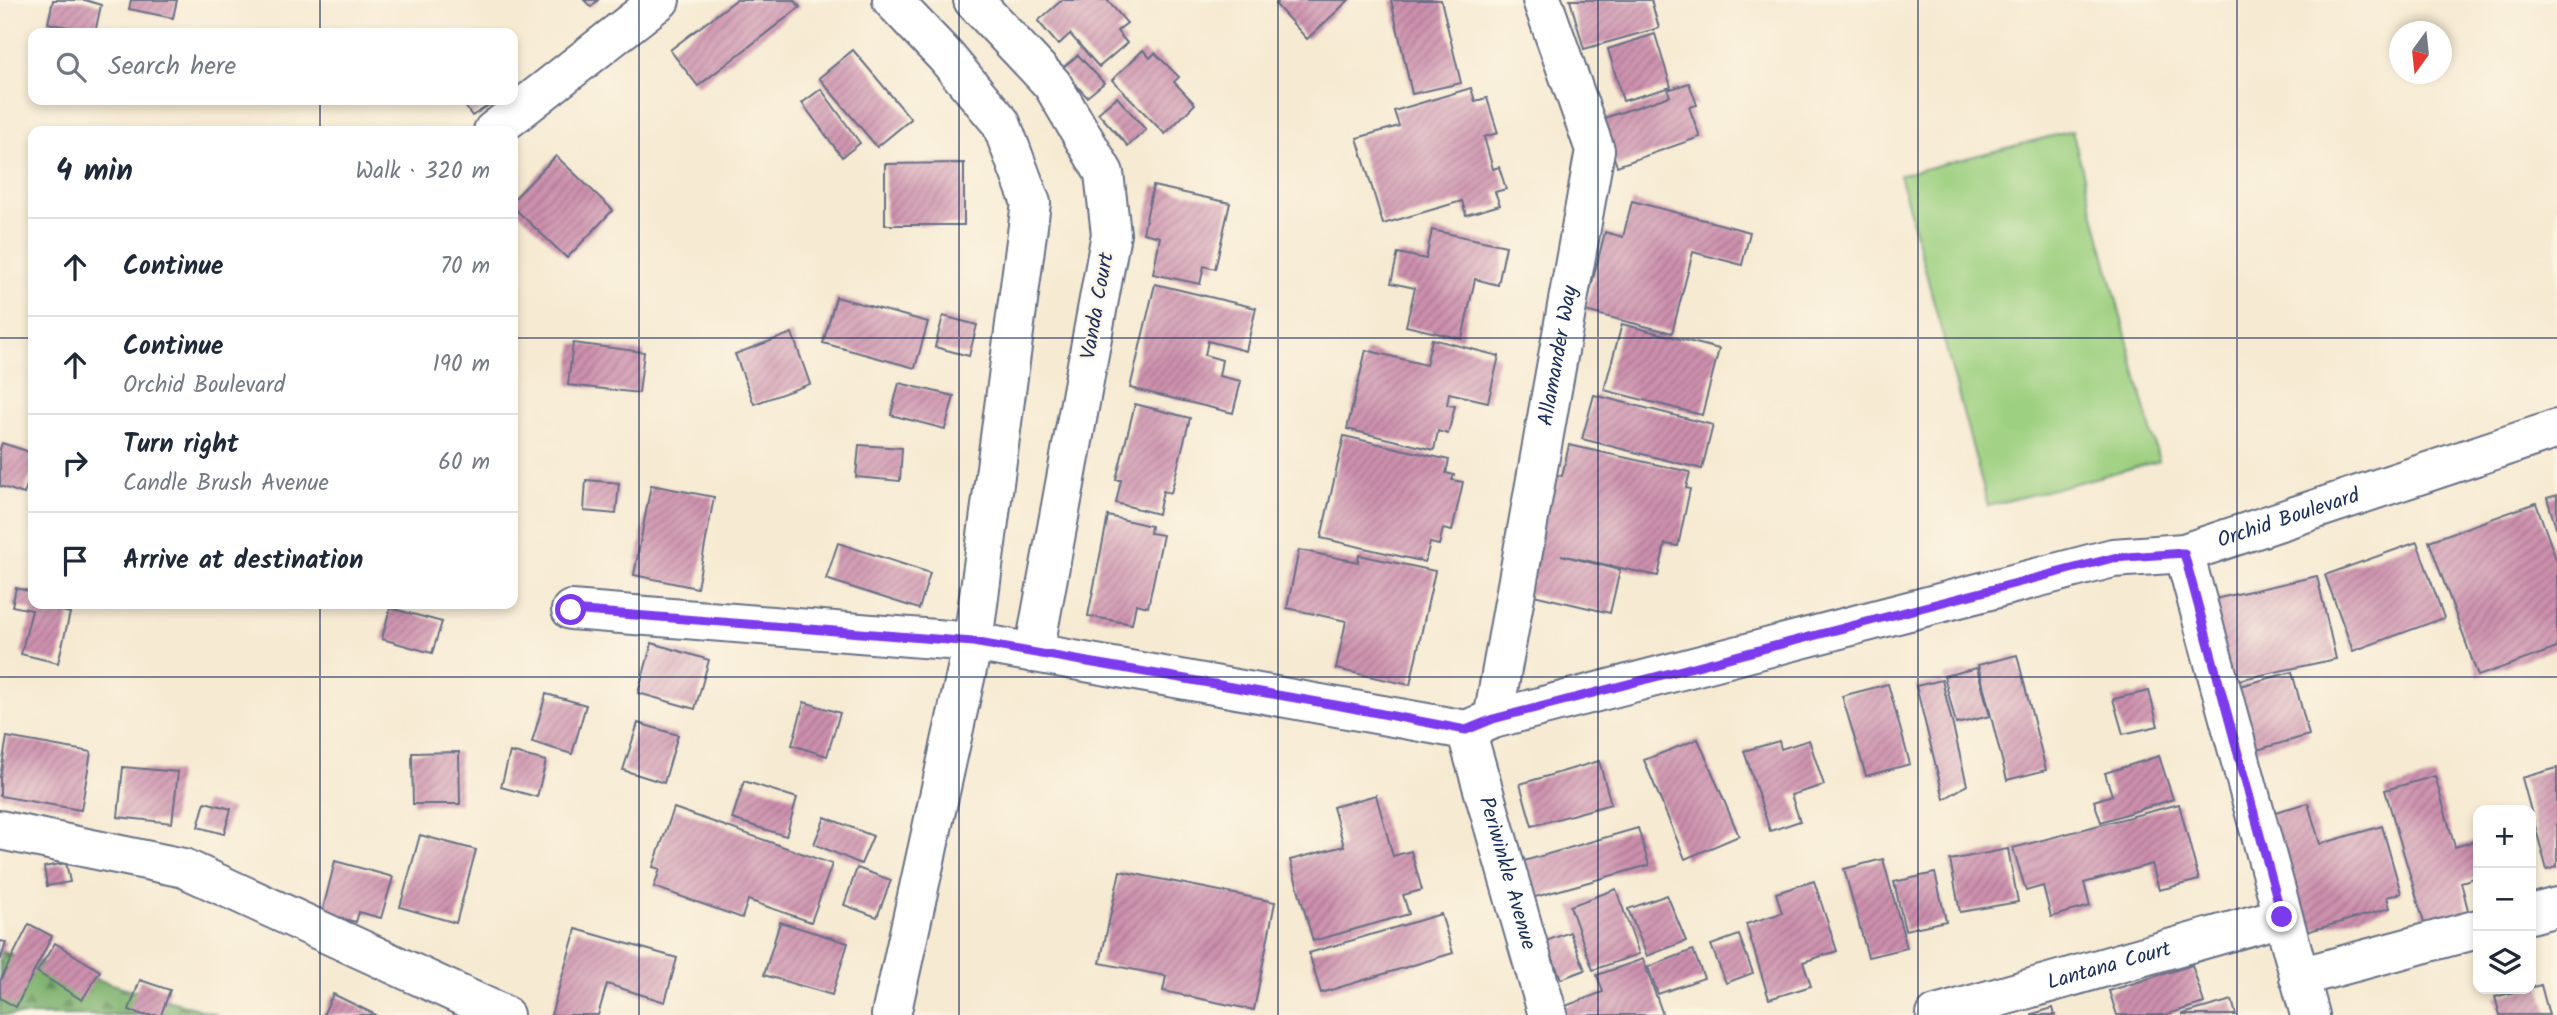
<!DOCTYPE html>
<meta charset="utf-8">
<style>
:root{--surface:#fff;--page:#f2f2f3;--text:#1f2937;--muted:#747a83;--line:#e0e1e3}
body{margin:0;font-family:Kalam,sans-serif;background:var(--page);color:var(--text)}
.controls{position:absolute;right:21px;bottom:21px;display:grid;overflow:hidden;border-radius:14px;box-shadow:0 4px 10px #0003}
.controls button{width:63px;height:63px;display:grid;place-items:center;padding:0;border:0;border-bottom:2px solid var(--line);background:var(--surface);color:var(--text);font:35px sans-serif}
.compass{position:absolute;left:2389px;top:21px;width:63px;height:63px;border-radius:50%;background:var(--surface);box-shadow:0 4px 10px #0003;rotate:195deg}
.stop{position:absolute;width:21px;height:21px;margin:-16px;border:5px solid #7c3aed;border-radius:50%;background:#fff}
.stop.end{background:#7c3aed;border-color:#fff;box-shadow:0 2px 7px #0008}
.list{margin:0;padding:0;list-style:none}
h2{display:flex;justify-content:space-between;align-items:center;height:91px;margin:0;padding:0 28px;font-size:30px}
h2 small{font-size:23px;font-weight:400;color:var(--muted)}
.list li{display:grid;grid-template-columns:46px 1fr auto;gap:21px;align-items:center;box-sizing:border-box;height:98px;padding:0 28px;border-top:2px solid var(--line)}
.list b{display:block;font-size:26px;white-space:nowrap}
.list p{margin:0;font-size:23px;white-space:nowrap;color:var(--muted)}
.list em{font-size:23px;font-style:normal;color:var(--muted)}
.icon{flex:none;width:38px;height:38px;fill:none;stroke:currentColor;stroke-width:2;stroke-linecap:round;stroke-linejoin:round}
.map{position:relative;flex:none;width:2557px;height:1015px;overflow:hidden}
.search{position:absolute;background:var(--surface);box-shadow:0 4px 10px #0003;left:28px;top:28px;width:490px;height:77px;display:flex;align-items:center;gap:18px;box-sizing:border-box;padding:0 24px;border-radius:14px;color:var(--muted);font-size:26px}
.panel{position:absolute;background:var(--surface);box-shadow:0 4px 10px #0003;left:28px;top:126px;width:490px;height:483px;border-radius:14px}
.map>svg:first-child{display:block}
</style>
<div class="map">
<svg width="2557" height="1015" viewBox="0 0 2557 1015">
<defs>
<pattern id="forest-firs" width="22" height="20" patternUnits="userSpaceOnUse" patternTransform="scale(1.75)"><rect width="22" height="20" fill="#7eb26e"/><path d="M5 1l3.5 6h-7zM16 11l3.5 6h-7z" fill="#66915e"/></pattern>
<pattern id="building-hatch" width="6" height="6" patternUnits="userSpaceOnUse" patternTransform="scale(1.75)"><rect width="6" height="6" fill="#cd90ad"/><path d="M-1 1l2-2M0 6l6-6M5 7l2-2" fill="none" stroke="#a67690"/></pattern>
</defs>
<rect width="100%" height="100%" fill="#fcf5e5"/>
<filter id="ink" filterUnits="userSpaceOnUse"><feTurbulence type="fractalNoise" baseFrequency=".0143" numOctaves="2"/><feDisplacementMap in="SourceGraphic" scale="14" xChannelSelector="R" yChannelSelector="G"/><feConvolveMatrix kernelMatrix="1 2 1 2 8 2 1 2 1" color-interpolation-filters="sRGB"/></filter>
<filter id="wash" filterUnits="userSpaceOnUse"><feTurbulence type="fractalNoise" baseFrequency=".00686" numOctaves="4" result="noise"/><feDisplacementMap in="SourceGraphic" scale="28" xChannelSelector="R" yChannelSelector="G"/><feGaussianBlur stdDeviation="1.57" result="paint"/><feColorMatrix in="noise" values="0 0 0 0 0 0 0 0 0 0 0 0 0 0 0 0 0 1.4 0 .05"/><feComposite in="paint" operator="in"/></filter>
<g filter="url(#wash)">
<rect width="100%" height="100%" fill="#f6ead2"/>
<polygon fill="url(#forest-firs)" stroke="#4c7066" stroke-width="2" points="0,951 218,1015 0,1015"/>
<polygon fill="#9dd080" stroke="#5c806f" stroke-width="2" points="2072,131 2159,461 1988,506 1900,175"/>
<g id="blocks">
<g fill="url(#building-hatch)">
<polygon points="53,0 85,0 101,5 95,33 48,23"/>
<polygon points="131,0 177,0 173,18 129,9"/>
<polygon points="584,0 598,0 591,7"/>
<polygon points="736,0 794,0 800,7 698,86 670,50"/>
<polygon points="1062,0 1107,0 1127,23 1117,31 1127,43 1099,67 1070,34 1058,45 1038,21"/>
<polygon points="1279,0 1349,0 1307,39 1276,5"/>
<polygon points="1391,0 1441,0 1461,83 1412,94"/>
<polygon points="1570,0 1651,0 1659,28 1584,49"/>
<polygon points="1655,34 1671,87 1623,101 1608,49"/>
<polygon points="853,50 911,119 877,147 819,78"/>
<polygon points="1143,50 1150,58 1155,53 1179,77 1174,82 1195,104 1165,134 1112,80"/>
<polygon points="1078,55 1104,83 1087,97 1061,69"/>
<polygon points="1689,83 1697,105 1689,107 1700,137 1617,166 1601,119 1670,96 1668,90"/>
<polygon points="1471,88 1475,101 1487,98 1498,133 1484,137 1493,169 1499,167 1506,189 1495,192 1500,205 1466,215 1462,201 1383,224 1357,138 1399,126 1394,111"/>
<polygon points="821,89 860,143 842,157 802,103"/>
<polygon points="1117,97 1146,130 1128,146 1098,113"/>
<polygon points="461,100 497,100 472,116"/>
<polygon points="556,156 613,210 567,258 513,207 513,200"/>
<polygon points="964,163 964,225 885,225 885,164"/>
<polygon points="1153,186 1230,203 1215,269 1204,266 1200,284 1153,274 1160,237 1143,233"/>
<polygon points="1632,201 1750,232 1742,265 1693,252 1672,333 1585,311 1605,232 1623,237"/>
<polygon points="1432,230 1506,246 1498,285 1475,279 1462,339 1406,326 1415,288 1391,283 1398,253 1426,259"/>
<polygon points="1155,284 1256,308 1246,351 1208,341 1205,355 1222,360 1219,376 1241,381 1233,413 1130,388"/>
<polygon points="836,297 928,322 915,368 823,343"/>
<polygon points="943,316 977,325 969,356 935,347"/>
<polygon points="1622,324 1719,349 1702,415 1604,390"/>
<polygon points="792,333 810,384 754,404 735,354"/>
<polygon points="1432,339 1499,356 1488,402 1449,393 1447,405 1455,406 1448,434 1438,431 1434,450 1347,429 1366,350 1426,365"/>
<polygon points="573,343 644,352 639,393 568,385"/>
<polygon points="899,383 954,396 945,429 891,415"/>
<polygon points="1594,395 1713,425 1702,469 1582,439"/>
<polygon points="1135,404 1190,418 1171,493 1163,491 1158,514 1116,503 1121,480 1116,480"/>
<polygon points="1344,436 1449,460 1446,473 1454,475 1452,480 1463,482 1452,531 1443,529 1439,545 1430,543 1425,562 1321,538"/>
<polygon points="2,443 33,453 33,468 24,494 0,486 0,449"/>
<polygon points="859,445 902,448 900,481 856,477"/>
<polygon points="1569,445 1690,472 1686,488 1690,489 1678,546 1665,544 1658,576 1561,555 1620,570 1610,613 1525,593 1554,474 1562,476"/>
<polygon points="586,480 619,483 616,514 584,511"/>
<polygon points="651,485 714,497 697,588 634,575"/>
<polygon points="2557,495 2557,528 2556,528 2547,498"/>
<polygon points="2536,503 2557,562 2557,648 2478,676 2429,541"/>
<polygon points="1108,516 1151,526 1150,533 1163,535 1148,607 1136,604 1132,624 1088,616"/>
<polygon points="2417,542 2444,618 2353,651 2325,575"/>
<polygon points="838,543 930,573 919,609 826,579"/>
<polygon points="1299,550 1358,562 1359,555 1435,571 1410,685 1336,669 1346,621 1287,608"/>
<polygon points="2317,576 2336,659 2229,682 2210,600"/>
<polygon points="16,588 33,592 33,604 41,604 41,606 70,613 58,663 21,654 32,610 12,606"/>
<polygon points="390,608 442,622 432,653 382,639"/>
<polygon points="652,643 709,660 695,709 638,693"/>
<polygon points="2017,655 2046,770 2007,780 1978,665"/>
<polygon points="1977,668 1990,716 1956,724 1944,676"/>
<polygon points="2292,672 2309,735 2250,752 2232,688"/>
<polygon points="1942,680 1967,785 1944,799 1916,686"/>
<polygon points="1888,684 1910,764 1866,776 1842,696"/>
<polygon points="2149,691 2158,726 2123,734 2113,699"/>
<polygon points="546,694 586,705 572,754 532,742"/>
<polygon points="804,702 840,713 827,756 792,745"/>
<polygon points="638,723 678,735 664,783 623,770"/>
<polygon points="7,737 91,752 81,810 0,796 0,777"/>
<polygon points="1698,739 1739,836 1685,859 1644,760"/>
<polygon points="1809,740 1824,785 1791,795 1800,821 1770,831 1744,751 1779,741 1781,749"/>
<polygon points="459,752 460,804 413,804 412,753"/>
<polygon points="510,752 546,761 537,797 501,787"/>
<polygon points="2159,756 2173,799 2101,822 2094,801 2112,795 2105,773"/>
<polygon points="1599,761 1611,804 1532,826 1520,784"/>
<polygon points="123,767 178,772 172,823 118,817"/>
<polygon points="2557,768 2557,867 2547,870 2522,778"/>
<polygon points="2435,776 2455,847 2478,840 2478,877 2461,882 2469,914 2425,926 2385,790"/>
<polygon points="744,781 797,798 786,836 732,819"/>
<polygon points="1376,795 1393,856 1411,851 1422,890 1403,895 1409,914 1313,941 1290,860 1344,846 1333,807"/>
<polygon points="205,802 231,809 224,834 198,827"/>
<polygon points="2308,803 2320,844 2382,826 2401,893 2387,897 2390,908 2306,932 2271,813"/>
<polygon points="2179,804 2199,880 2159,890 2152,864 2084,883 2090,906 2051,917 2043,886 2026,891 2013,848"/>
<polygon points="674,808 832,864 811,922 748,900 742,918 654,887 660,869 653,867"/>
<polygon points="825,817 873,836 861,864 814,844"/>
<polygon points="1638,828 1649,865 1528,899 1517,863"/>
<polygon points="420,835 476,850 456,923 400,907"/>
<polygon points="2008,849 2018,902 1960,912 1950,860"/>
<polygon points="1883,859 1907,948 1868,957 1844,869"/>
<polygon points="335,861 393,877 381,918 359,912 356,922 322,913"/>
<polygon points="66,863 70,882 47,886 44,867"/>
<polygon points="857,868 891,880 877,917 844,905"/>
<polygon points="1120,871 1275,902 1254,1010 1163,991 1166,976 1100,963"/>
<polygon points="1935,873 1946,921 1905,930 1894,882"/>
<polygon points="1814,881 1837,951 1803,962 1811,986 1769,999 1746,924 1782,913 1776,893"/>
<polygon points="1616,889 1639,954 1593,970 1570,906"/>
<polygon points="1667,895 1686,941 1647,956 1628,909"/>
<polygon points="1441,914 1453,953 1321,993 1309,953"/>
<polygon points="780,922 848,943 832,995 764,975"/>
<polygon points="29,924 52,936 16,1007 0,998 0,981"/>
<polygon points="576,929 677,958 665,1002 607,984 598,1015 551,1015"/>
<polygon points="1570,932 1585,970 1561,979 1546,941"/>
<polygon points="1739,935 1753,973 1726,983 1711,945"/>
<polygon points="0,941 6,942 1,959 0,959"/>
<polygon points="55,943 100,971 82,1000 37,972"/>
<polygon points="1693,950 1704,978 1658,994 1648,967"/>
<polygon points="1643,959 1663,1015 1563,1015 1560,1008 1603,992 1597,975"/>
<polygon points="2192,965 2204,1003 2165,1015 2117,1015 2109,991"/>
<polygon points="140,980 170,990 161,1015 143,1015 129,1010"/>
<polygon points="2541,985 2549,1015 2500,1015 2495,997"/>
<polygon points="333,994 376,1015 323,1015"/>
<polygon points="2232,1000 2236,1015 2183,1015 2183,1014"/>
<polygon points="2053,1008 2055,1015 2032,1015 2032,1014"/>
</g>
</g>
</g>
<g filter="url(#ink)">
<use href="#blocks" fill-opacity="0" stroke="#687087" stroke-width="2"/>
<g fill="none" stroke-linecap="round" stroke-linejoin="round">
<g stroke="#687087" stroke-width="42">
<g id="minor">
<polyline points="973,0 1052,84 1104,173 1111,234 1034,653"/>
<polyline points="493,131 660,0"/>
<polyline points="2184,553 2310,1015"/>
<path id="s1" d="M 571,610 L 973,642 L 1466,730 L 1493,719 L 2113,558 L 2184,553 L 2557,429"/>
<path id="s2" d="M 1493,719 L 1595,150 L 1542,0"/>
<path id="s3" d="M 1466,730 L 1548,1015"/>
<polyline points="0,830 184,868 504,1015"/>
<polyline points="2531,914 2557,907"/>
<polyline points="2299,977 2478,929"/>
<polyline points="891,1015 973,642 1031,203 1001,123 946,57 892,0"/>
<path id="s4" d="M 1936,1015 L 2282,917"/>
</g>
</g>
<use href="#minor" stroke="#fff" stroke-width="38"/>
</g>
</g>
<g fill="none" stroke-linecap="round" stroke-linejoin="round" filter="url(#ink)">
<polyline stroke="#7c3aed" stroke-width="9" points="571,610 973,642 1341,706 1466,730 1493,719 2113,558 2184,553 2282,917"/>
</g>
<path fill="none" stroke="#1b2f5e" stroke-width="2" stroke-opacity="0.55" d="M 320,0 L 320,33M 639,0 L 639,1015M 959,0 L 959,1015M 1278,0 L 1278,1015M 1598,0 L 1598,1015M 1918,0 L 1918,1015M 2237,0 L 2237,1015M 320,100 L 320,131M 0,338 L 33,338M 513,338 L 2557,338M 320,604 L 320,1015M 0,677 L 2557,677"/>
<g text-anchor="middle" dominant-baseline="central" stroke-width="5" stroke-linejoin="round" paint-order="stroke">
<g font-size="21" fill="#1b2f5e" stroke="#fcf5e5">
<text transform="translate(1098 306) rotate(-80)">Vanda Court</text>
<text stroke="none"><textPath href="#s2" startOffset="369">Allamander Way</textPath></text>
<text stroke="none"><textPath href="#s1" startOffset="1755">Orchid Boulevard</textPath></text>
<text stroke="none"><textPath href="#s3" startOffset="149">Periwinkle Avenue</textPath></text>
<text stroke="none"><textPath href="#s4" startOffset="180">Lantana Court</textPath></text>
</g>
</g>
</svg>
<div class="controls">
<button>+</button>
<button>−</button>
<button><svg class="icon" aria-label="layers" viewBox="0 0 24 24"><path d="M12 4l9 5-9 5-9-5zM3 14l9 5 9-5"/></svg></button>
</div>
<svg class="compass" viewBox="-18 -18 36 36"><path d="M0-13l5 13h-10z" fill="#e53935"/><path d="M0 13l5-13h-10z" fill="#747a83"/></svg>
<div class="stop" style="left:571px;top:610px"></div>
<div class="stop end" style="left:2282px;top:917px"></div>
<div class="search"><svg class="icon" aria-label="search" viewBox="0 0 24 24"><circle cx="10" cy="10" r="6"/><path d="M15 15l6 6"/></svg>Search here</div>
<section class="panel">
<h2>4 min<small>Walk · 320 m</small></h2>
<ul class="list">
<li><svg class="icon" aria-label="ahead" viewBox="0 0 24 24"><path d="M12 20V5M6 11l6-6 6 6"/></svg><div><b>Continue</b></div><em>70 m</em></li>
<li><svg class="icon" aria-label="ahead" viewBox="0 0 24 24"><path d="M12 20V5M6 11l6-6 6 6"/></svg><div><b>Continue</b><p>Orchid Boulevard</p></div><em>190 m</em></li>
<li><svg class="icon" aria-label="right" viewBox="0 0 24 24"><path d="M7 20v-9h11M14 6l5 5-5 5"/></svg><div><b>Turn right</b><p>Candle Brush Avenue</p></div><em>60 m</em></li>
<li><svg class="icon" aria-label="arrive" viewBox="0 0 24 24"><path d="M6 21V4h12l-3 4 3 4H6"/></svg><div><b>Arrive at destination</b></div></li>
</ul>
</section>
</div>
